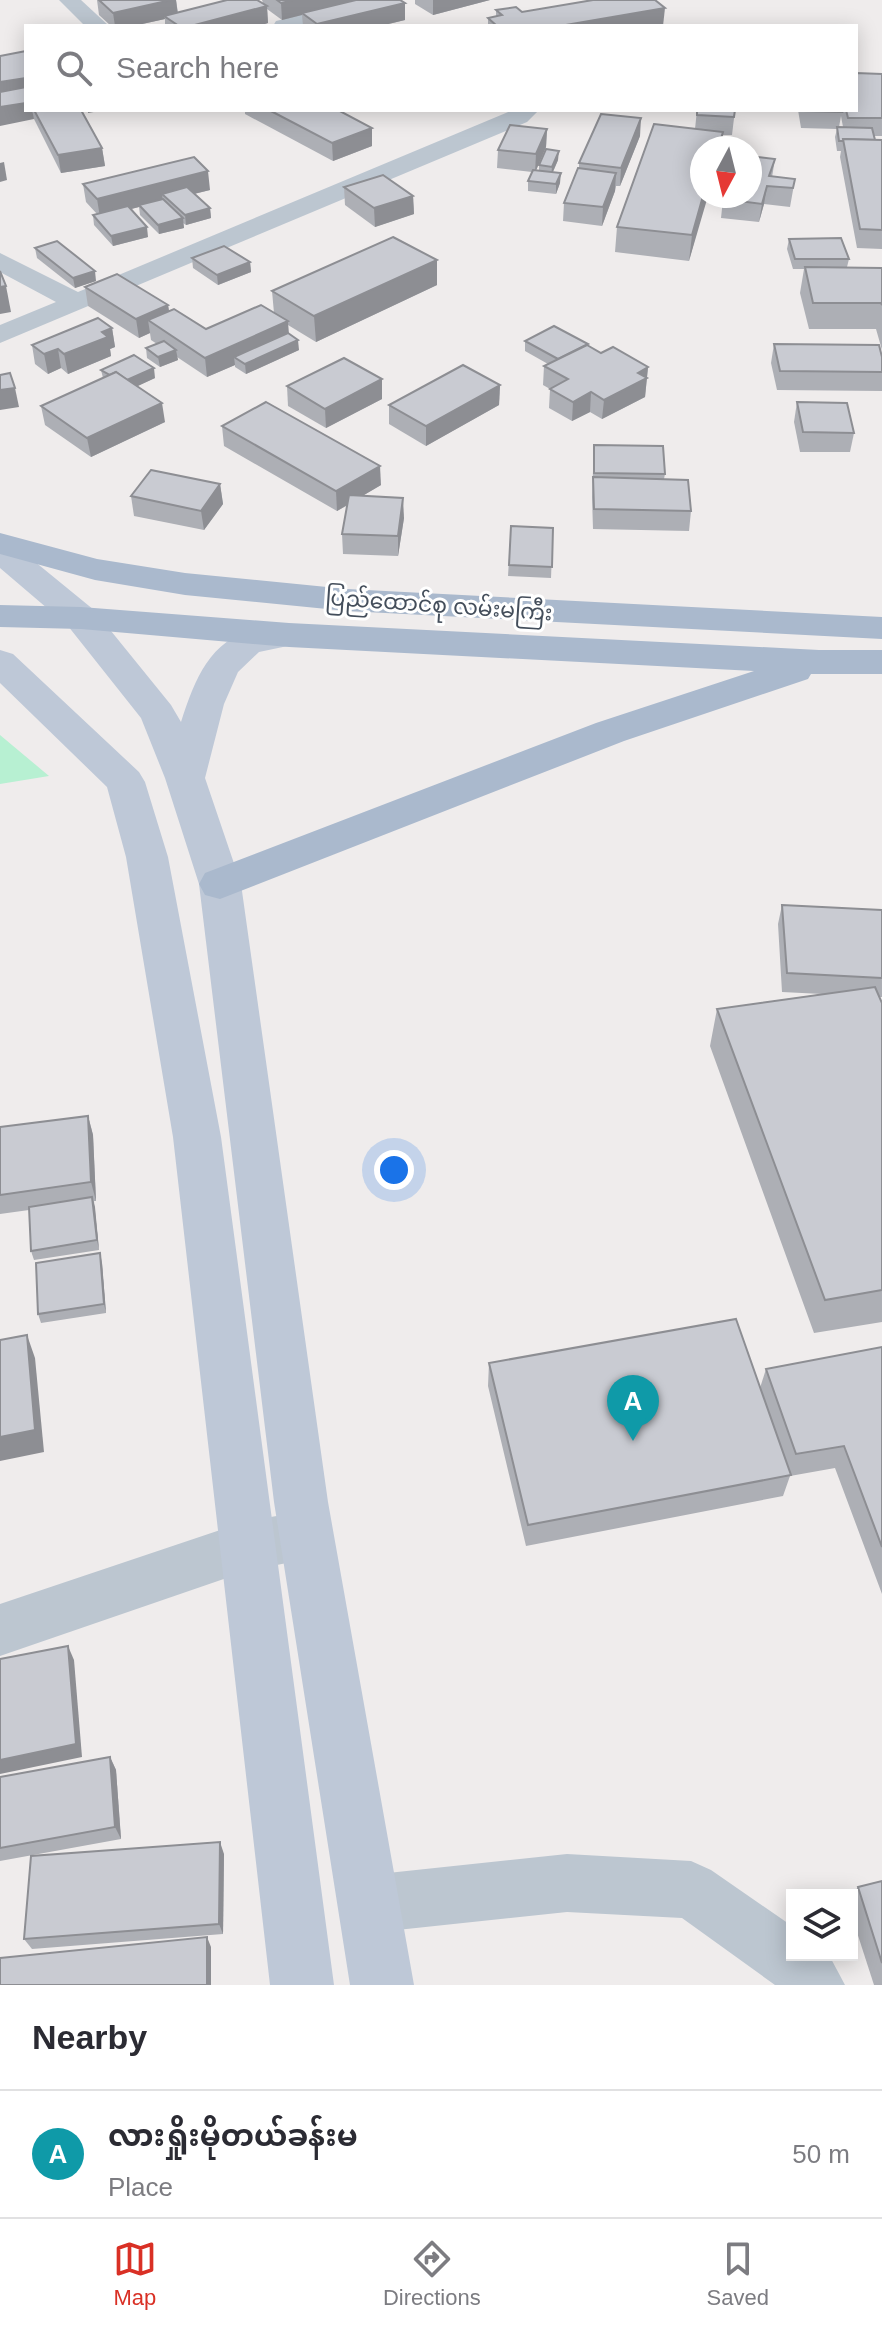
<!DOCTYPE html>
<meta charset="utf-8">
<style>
:root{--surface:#fff;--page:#f7f7f7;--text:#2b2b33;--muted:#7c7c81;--line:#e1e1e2;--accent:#d93025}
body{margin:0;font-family:Helvetica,"Noto Sans Myanmar",sans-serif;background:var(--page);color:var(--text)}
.controls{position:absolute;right:24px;bottom:24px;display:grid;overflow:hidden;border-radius:0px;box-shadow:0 4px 20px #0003}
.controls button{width:72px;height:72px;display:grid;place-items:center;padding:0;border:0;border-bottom:2px solid var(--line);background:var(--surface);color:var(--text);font:40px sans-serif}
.compass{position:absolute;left:690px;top:136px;width:72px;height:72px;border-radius:50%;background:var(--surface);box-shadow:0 4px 20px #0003;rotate:187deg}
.you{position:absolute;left:394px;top:1170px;width:28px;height:28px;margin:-20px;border:6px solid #fff;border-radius:50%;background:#1a73e8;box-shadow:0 0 0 12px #1a73e833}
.badge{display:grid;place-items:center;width:52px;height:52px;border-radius:50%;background:var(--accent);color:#fff;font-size:26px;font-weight:700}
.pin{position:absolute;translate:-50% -66px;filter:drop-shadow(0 2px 4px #0008)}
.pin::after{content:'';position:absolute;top:42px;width:28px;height:24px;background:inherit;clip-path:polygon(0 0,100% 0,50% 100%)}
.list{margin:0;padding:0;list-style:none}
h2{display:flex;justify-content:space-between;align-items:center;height:104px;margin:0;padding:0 32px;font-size:34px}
h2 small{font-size:26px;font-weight:400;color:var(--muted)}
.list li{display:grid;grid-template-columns:52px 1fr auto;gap:24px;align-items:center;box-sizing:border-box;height:128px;padding:0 32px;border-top:2px solid var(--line)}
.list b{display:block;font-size:30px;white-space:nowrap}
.list p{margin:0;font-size:26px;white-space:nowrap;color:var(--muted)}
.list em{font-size:26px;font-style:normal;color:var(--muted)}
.icon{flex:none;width:44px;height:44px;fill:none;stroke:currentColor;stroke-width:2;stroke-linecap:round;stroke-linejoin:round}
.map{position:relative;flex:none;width:882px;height:1985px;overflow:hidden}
.search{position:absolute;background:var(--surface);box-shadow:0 4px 20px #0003;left:24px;right:24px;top:24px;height:88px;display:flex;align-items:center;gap:20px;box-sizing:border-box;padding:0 28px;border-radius:0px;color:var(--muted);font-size:30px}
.sheet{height:232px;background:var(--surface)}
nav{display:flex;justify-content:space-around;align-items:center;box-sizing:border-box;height:112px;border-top:2px solid var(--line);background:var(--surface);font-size:22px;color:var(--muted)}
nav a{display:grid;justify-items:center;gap:4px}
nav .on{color:var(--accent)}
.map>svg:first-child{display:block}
</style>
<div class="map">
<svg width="882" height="1985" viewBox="0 0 882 1985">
<rect width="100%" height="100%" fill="#efecec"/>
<polygon fill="#b7f0d2" points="0,735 49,776 0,784"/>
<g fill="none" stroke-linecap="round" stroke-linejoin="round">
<g fill="#bcc6d0" fill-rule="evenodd">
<polygon points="59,0 81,0 109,26 85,26"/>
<polygon points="363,0 399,0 396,4 310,26 273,26 276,21"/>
<polygon points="513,110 539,110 527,122 0,343 0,325 56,302 0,272 0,253 78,292"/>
<polygon points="307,1511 325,1518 332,1535 325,1552 307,1559 247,1571 0,1656 0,1604 247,1521"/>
<polygon points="567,1854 691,1861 711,1870 792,1926 792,1955 829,1955 845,1985 775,1985 682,1918 567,1912 369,1933 349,1924 340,1904 349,1884 369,1875"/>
</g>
<g fill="#bec8d7" fill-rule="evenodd">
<path d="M 0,540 L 12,543 L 94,610 L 171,705 L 181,722 C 196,676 211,636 264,627 C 278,625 288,623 302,627 L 307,635 L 302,643 L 259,652 L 238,672 L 224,704 L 205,778 L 241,884 L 328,1502 L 414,1985 L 350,1985 L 274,1502 L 199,884 L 165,778 L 141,718 L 68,626 L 0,568 Z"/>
<polygon points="0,650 13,654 139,772 145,782 168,857 221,1137 334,1985 270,1985 173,1137 126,857 107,787 0,683"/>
</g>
<g fill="#aab9cd" fill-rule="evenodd">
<polygon points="0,533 97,559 185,573 347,589 882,617 882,639 347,611 185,595 95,580 0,554"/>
<polygon points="0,605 81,607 289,623 819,650 882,650 882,674 811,674 808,679 624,741 220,899 205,895 199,884 205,873 596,723 754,671 289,647 81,629 0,627"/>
</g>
</g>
<g fill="#adafb5" fill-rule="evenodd">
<polygon points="97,0 176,0 178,13 263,3 262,0 400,0 405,20 380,26 317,26 317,24 317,26 303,26 302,15 282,20 267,9 268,23 258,26 165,26 165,19 133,26 111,26 99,15"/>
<polygon points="415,0 490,0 433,15 415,4"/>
<polygon points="496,10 522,12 663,26 488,26 488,18 496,16"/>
<path d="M 882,74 L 882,136 L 874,136 L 875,140 L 882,140 L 882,249 L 857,248 L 840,157 L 841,151 L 837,151 L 835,137 L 837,129 L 801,128 L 798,110 L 856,110 ZM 841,116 L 843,127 L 839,127 Z"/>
<polygon points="26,110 81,110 102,148 105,166 61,173 34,119"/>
<polygon points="245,110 338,110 372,146 333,161 245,114"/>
<polygon points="697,110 735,110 732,135 723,135 689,261 615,252 617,227 695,129"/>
<polygon points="547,129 546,147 536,170 539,171 539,165 558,160 553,172 560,183 556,194 528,191 528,181 532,172 497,168 498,150"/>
<polygon points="640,136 620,186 616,186 615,191 602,226 563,221 564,203 579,168 579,163"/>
<polygon points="775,159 772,177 795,179 790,207 764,204 759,222 721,218 723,199"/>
<polygon points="83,184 210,190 194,194 210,208 211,218 186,225 183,223 184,228 159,234 140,215 139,207 131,209 148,237 113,246 94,225 93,215 97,214 86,202"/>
<polygon points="344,187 413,196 414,214 375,227 345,205"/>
<polygon points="789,239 849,259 847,267 882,268 882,350 876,329 809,329 800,293 804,269 793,269 787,249"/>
<polygon points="35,248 96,281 75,288 37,258"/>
<polygon points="192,258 250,262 251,272 218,285 193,268"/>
<polygon points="437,260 437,285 316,342 288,325 289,334 299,350 246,374 235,367 235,365 207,377 177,357 178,360 160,367 147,358 146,348 157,344 151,340 150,333 139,338 88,306 85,287 168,305 169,311 206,329 274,313 272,291"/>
<polygon points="112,328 115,347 110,349 111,356 68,374 61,368 48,374 35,364 32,345"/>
<polygon points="525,341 588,346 601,353 648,367 645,397 602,419 590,412 572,421 549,408 550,389 543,385 544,366 548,364 525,351"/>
<polygon points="774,344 882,357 882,391 777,390 771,363"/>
<polygon points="101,370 155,378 137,386 165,422 91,457 45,425 41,406 103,378"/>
<polygon points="382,379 382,399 326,428 288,406 287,386"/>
<polygon points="500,385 499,405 426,446 389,424 389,405"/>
<polygon points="797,402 854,433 850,452 800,452 794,422"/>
<polygon points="222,426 381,485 362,496 404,518 398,556 343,554 342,534 348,505 337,511 224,446"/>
<polygon points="594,445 665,474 664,479 691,511 689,531 593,529 592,497"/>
<polygon points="220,484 223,504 204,530 134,516 131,496"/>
<polygon points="511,526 553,528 551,578 508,576"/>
<polygon points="782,905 882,910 882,997 879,997 882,1003 882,1322 814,1333 710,1046 717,1009 822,994 782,992 778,924"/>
<polygon points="88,1116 93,1135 96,1201 94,1201 99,1250 34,1260 31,1251 29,1210 0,1214 0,1127"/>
<polygon points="102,1263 106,1313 41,1323 38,1314"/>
<polygon points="882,1347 882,1594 835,1468 790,1476 783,1496 526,1546 488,1386 489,1363 760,1388 766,1369"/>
<polygon points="110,1757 116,1770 121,1839 0,1861 0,1777"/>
<polygon points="224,1854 223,1934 32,1949 24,1939"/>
<polygon points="882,1881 882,1985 874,1985 852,1917 852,1895 858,1887"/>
</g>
<g fill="#8d8e93">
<polygon points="171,0 176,0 178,16 164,16 165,19 133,26 115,26 113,13"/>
<polygon points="294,0 362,0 302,13 302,15 282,20 281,3"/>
<polygon points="433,0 490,0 433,15"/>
<polygon points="405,3 405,20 380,26 317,26 317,24"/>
<polygon points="267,6 268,23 258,26 191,26"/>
<polygon points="665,8 663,26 560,26"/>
<polygon points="26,78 26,102 0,107 0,82"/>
<polygon points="26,103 26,110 32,110 34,119 0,126 0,107"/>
<polygon points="88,110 105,110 88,113"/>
<polygon points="641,118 640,136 620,186 621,168"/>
<polygon points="372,128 372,146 333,161 332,143"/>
<polygon points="547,129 546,147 535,173 536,154"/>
<polygon points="102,148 105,166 61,173 58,155"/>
<polygon points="559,151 558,160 551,176 552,167"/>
<polygon points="4,162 7,180 0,182 0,163"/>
<polygon points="208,171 210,190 169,200 162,194 163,201 139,205 139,207 100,217 97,199"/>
<polygon points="561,173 560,183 556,194 556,184"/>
<polygon points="616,173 615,191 602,226 603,207"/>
<polygon points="767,186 764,204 759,222 762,204"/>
<polygon points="413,196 414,214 375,227 374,208"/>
<polygon points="703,196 708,196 689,261 692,235"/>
<polygon points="210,208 211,218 186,225 185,215"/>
<polygon points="183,218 184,228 159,234 158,225"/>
<polygon points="147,227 148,237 113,246 111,236"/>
<polygon points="437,260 437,285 316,342 314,316"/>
<polygon points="250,262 251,272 218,285 217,275"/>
<polygon points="95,271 96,281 75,288 73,278"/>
<polygon points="6,286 11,312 0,314 0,287"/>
<polygon points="168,305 171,324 148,320 150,333 139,338 136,319"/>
<polygon points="288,321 289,341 234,357 235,365 207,377 205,358"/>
<polygon points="112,328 115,347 110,349 111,356 68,374 64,354 102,332"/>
<polygon points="298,340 299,350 246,374 245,364"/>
<polygon points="58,349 61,368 48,374 44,354"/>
<polygon points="176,350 178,360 160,367 158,357"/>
<polygon points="648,367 645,397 602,419 604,400 638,373"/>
<polygon points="154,368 155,378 123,393 122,382"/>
<polygon points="382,379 382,399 326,428 325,409"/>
<polygon points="500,385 499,405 426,446 426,426"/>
<polygon points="15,388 19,407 0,410 0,390"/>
<polygon points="591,392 590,412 572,421 573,402"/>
<polygon points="162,403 165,422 91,457 87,438"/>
<polygon points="380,466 381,485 337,511 336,491"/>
<polygon points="220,484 223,504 204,530 201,511"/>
<polygon points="403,498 404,518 398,556 398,536"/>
<polygon points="88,1116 93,1135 96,1201 91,1182"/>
<polygon points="92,1197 95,1207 99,1250 97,1240"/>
<polygon points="100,1253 102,1263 106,1313 104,1304"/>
<polygon points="27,1335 35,1358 44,1452 0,1461 0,1437"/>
<polygon points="68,1646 74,1660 82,1757 0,1774 0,1760"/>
<polygon points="110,1757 116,1770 121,1839 115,1827"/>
<polygon points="220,1842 224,1854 223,1934 219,1924"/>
<polygon points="207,1937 211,1947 211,1985 207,1985"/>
</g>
<g fill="#c9cbd2" stroke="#8d8e93" stroke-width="2">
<polygon points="99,0 171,0 113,13"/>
<polygon points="227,0 257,0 267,6 191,26 179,26 164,16"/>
<polygon points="277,0 294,0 281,3"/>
<polygon points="356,0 400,0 405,3 317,24 302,13"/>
<polygon points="593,0 655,0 665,8 560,26 497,26 488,18 502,15 496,10 516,7 522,12"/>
<polygon points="26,51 26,78 0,82 0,56"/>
<polygon points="856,73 882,74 882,118 848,118 846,110 856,110"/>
<polygon points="26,87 26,103 0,107 0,92"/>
<polygon points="34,110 81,110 102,148 58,155"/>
<polygon points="269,110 338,110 372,128 332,143"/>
<polygon points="697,110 735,110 734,117 697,115"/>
<polygon points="804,110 841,110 842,112 804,111"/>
<polygon points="601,114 641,118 621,168 579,163"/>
<polygon points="654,124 723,132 718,148 702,148 702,196 703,196 692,235 617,227"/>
<polygon points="510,125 547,129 536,154 498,150"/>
<polygon points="837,127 872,128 875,140 843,139 843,141 839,141"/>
<polygon points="843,139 882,140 882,230 860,229"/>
<polygon points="546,149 559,151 552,167 539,165"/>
<polygon points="750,156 775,159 769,176 795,179 793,188 767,186 762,204 723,199 724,196 750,196"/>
<polygon points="194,157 208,171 97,199 83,184"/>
<polygon points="578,168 616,173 603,207 564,203"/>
<polygon points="533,170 561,173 556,184 528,181"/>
<polygon points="383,175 413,196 374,208 344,187"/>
<polygon points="187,187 210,208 185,215 162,194"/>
<polygon points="163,199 183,218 158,225 139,205"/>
<polygon points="128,206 147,227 111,236 93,215"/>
<polygon points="393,237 437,260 314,316 272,291"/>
<polygon points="841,238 849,259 795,259 789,239"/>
<polygon points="57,241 95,271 73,278 35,248"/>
<polygon points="224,246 250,262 217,275 192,258"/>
<polygon points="805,267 882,268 882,305 881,303 813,303"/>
<polygon points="0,271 6,286 0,287"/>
<polygon points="117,274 168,305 136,319 85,287"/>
<polygon points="261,305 288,321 205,358 148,320 174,309 206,329"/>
<polygon points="98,318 112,328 102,332 108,337 64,354 58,349 44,354 32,345"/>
<polygon points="554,326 588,344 558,359 525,341"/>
<polygon points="288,333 298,340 245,364 234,357"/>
<polygon points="164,341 176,350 158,357 146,348"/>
<polygon points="774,344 879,345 882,357 882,372 780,371"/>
<polygon points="587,345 601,353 613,347 648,367 638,373 647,378 604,400 591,392 573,402 550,389 568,379 544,366"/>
<polygon points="134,355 154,368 127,380 116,372 110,375 101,370"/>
<polygon points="344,358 382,379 325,409 287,386"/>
<polygon points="463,365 500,385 426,426 389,405"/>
<polygon points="116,372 162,403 87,438 41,406"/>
<polygon points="10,373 15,388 0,390 0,375"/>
<polygon points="266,402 380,466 336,491 222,426"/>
<polygon points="797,402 847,403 854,433 803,432"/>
<polygon points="594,445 663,446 665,474 594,473"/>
<polygon points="151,470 220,484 201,511 131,496"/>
<polygon points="593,477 688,480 691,511 594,509"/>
<polygon points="349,495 403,498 398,536 342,534"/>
<polygon points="511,526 553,528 552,567 509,565"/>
<polygon points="782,905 882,910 882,978 787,973"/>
<polygon points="875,987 882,1003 882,1290 825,1300 717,1009"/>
<polygon points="88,1116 91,1182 0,1195 0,1127"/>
<polygon points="92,1197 97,1240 31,1251 29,1207"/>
<polygon points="100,1253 104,1304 38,1314 36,1263"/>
<polygon points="736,1319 791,1475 528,1525 489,1363"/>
<polygon points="27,1335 35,1430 0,1437 0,1340"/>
<polygon points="882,1347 882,1547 844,1446 796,1454 766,1369"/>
<polygon points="68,1646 76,1744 0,1760 0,1659"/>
<polygon points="110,1757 115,1827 0,1848 0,1777"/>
<polygon points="220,1842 219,1924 24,1939 31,1856"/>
<polygon points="882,1881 882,1963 858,1887"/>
<polygon points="207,1937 207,1985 0,1985 0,1958"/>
</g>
<g text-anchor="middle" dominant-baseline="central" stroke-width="6" stroke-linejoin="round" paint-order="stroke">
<g font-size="22" fill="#444e5b" stroke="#fff">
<text transform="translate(439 605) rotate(4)">ပြည်ထောင်စု လမ်းမကြီး</text>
</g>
</g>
</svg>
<div class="controls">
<button><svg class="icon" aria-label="layers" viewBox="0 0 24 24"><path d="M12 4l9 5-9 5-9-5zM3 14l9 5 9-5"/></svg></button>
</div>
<svg class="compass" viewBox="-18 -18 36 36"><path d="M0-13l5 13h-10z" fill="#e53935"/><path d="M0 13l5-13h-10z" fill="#7c7c81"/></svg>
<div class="you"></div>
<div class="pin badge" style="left:633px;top:1441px;background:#0f9aa8">A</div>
<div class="search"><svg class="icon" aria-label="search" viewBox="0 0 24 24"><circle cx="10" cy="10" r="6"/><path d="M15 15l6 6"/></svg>Search here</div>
</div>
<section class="sheet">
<h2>Nearby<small></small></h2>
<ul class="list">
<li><span class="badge" style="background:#0f9aa8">A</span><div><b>လားရှိုးမိုတယ်ခန်းမ</b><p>Place</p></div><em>50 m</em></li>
</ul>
</section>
<nav>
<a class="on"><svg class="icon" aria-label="map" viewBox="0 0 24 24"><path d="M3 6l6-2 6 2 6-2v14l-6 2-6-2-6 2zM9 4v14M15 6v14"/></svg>Map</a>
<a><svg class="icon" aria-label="directions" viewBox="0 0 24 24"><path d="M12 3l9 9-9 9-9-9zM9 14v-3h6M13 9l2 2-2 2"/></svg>Directions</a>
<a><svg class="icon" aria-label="saved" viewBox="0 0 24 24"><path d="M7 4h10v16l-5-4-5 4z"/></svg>Saved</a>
</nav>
